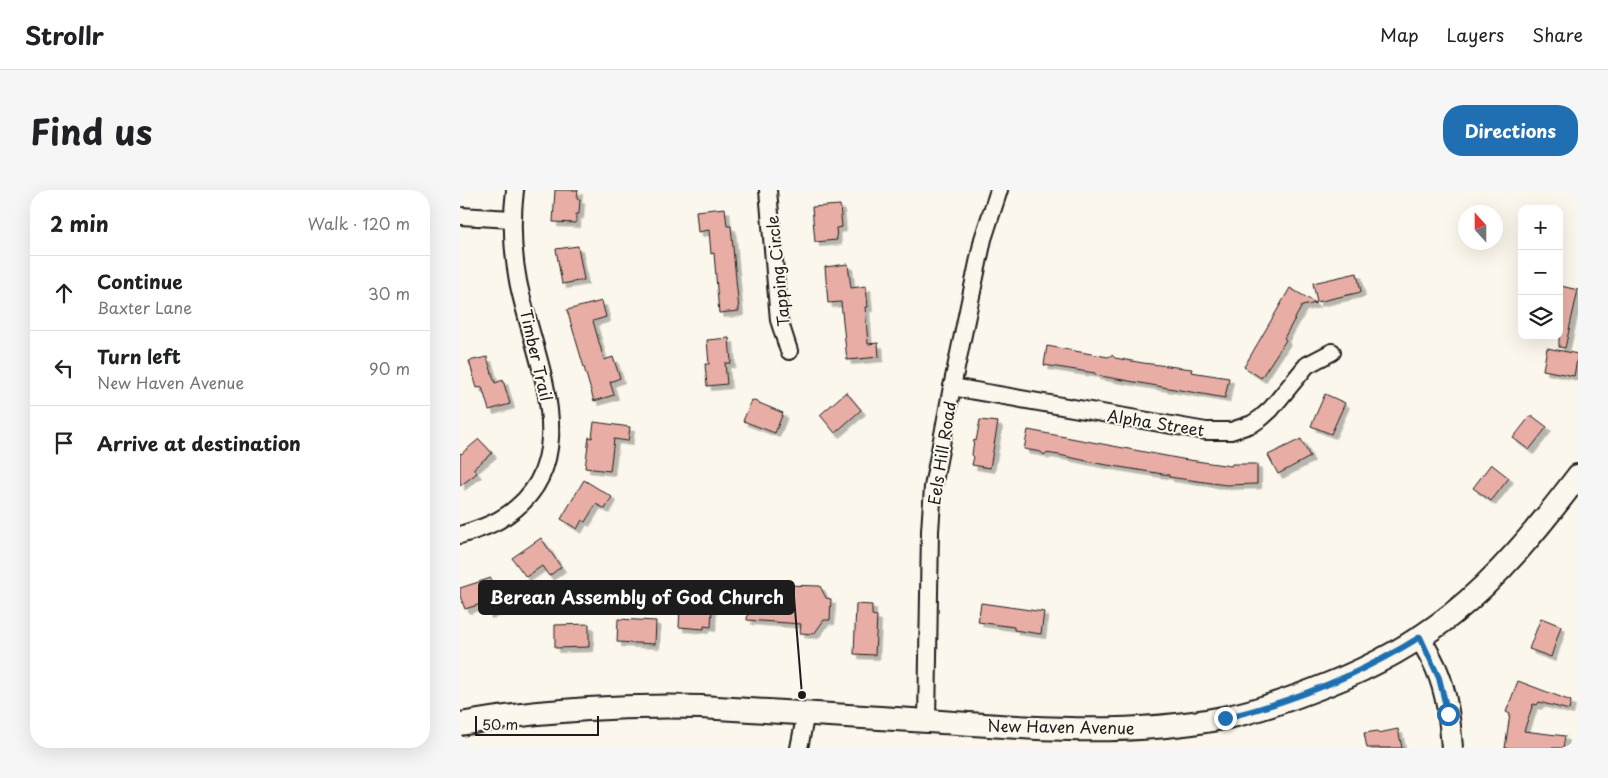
<!DOCTYPE html>
<meta charset="utf-8">
<style>
:root{--surface:#fff;--page:#f6f6f6;--text:#202124;--muted:#757577;--line:#e0e0e0;--accent:#1f6fb2}
body{margin:0;font-family:"Playpen Sans",sans-serif;background:var(--page);color:var(--text)}
.controls{position:absolute;right:15px;top:15px;display:grid;overflow:hidden;border-radius:10px;box-shadow:0 5px 20px #0002}
.controls button{width:45px;height:45px;display:grid;place-items:center;padding:0;border:0;border-bottom:1px solid var(--line);background:var(--surface);color:var(--text);font:25px sans-serif}
.compass{position:absolute;left:998px;top:15px;width:45px;height:45px;border-radius:50%;background:var(--surface);box-shadow:0 5px 20px #0002;rotate:339deg}
.scale{position:absolute;left:15px;bottom:12px;width:124px;box-sizing:border-box;padding-left:5px;border:2px solid #1c1c1c;border-top:0;font-size:14px;line-height:18px;white-space:nowrap;color:#1c1c1c;-webkit-text-stroke:4px #fbf7ec;paint-order:stroke}
.stop{position:absolute;width:15px;height:15px;margin:-11px;border:4px solid #1f6fb2;border-radius:50%;background:#fff}
.stop.end{background:#1f6fb2;border-color:#fff;box-shadow:0 1px 5px #0008}
.list{margin:0;padding:0;list-style:none}
h2{display:flex;justify-content:space-between;align-items:center;height:65px;margin:0;padding:0 20px;font-size:21px}
h2 small{font-size:16px;font-weight:400;color:var(--muted)}
.list li{display:grid;grid-template-columns:32px 1fr auto;gap:15px;align-items:center;box-sizing:border-box;height:75px;padding:0 20px;border-top:1px solid var(--line)}
.list b{display:block;font-size:19px;white-space:nowrap}
.list p{margin:0;font-size:16px;white-space:nowrap;color:var(--muted)}
.list em{font-size:16px;font-style:normal;color:var(--muted)}
.icon{flex:none;width:28px;height:28px;fill:none;stroke:currentColor;stroke-width:2;stroke-linecap:round;stroke-linejoin:round}
.map{position:relative;flex:none;width:1118px;height:558px;overflow:hidden;border-radius:20px}
header{display:flex;align-items:center;gap:30px;box-sizing:border-box;height:70px;padding:0 25px;background:var(--surface);border-bottom:1px solid var(--line)}
header strong{font-size:24px}
nav{display:flex;gap:28px;margin-inline-start:auto;font-size:18px}
.intro{display:flex;align-items:center;justify-content:space-between;box-sizing:border-box;height:120px;padding:0 30px}
h1{margin:0;font-size:35px}
.button{padding:12px 22px;border-radius:20px;background:var(--accent);color:#fff;font-size:18px;font-weight:700}
main{display:flex;gap:30px;padding:0 30px}
aside{flex:1;background:var(--surface);border-radius:20px;box-shadow:0 5px 20px #0002}
.map>svg:first-child{display:block}
</style>
<header>
<strong>Strollr</strong>
<nav><a>Map</a><a>Layers</a><a>Share</a></nav>
</header>
<div class="intro"><h1>Find us</h1><a class="button">Directions</a></div>
<main>
<aside>
<h2>2 min<small>Walk · 120 m</small></h2>
<ul class="list">
<li><svg class="icon" aria-label="ahead" viewBox="0 0 24 24"><path d="M12 20V5M6 11l6-6 6 6"/></svg><div><b>Continue</b><p>Baxter Lane</p></div><em>30 m</em></li>
<li><svg class="icon" aria-label="left" viewBox="0 0 24 24"><path d="M17 20v-9H6M10 6l-5 5 5 5"/></svg><div><b>Turn left</b><p>New Haven Avenue</p></div><em>90 m</em></li>
<li><svg class="icon" aria-label="arrive" viewBox="0 0 24 24"><path d="M6 21V4h12l-3 4 3 4H6"/></svg><div><b>Arrive at destination</b></div></li>
</ul>
</aside>
<div class="map">
<svg width="1118" height="558" viewBox="0 0 1118 558">
<defs>
<filter id="shadow"><feDropShadow dx="4.5" dy="4.5" stdDeviation="0" flood-color="#0004"/></filter>
</defs>
<rect width="100%" height="100%" fill="#fbf7ec"/>
<filter id="ink" filterUnits="userSpaceOnUse"><feTurbulence type="fractalNoise" baseFrequency=".02" numOctaves="2"/><feDisplacementMap in="SourceGraphic" scale="10" xChannelSelector="R" yChannelSelector="G"/><feConvolveMatrix kernelMatrix="1 2 1 2 8 2 1 2 1" color-interpolation-filters="sRGB"/></filter>
<g filter="url(#ink)">
<g fill="#e8aea5" stroke="#1c1c1c" filter="url(#shadow)">
<polygon points="95,0 118,0 117,9 120,9 119,24 116,24 116,33 93,32"/>
<polygon points="380,15 382,37 376,38 377,50 355,52 352,17"/>
<polygon points="265,18 267,36 271,36 279,121 259,123 254,63 251,64 249,40 238,42 236,21"/>
<polygon points="118,56 124,90 102,94 96,59"/>
<polygon points="388,74 391,98 406,96 408,117 405,117 408,154 418,153 419,167 387,170 381,112 368,113 365,77"/>
<polygon points="897,83 901,102 857,112 853,93"/>
<polygon points="1101,96 1118,100 1105,158 1099,157 1099,104"/>
<polygon points="830,98 856,113 842,116 824,148 826,150 801,188 784,177"/>
<polygon points="142,111 146,127 133,131 144,170 153,167 160,188 150,192 154,205 134,211 107,120"/>
<polygon points="269,148 271,173 265,173 267,194 247,196 245,174 249,174 247,150"/>
<polygon points="587,156 648,167 652,165 655,168 683,173 732,179 731,182 769,188 765,208 635,185 635,183 584,175"/>
<polygon points="1087,158 1118,164 1114,186 1083,180"/>
<polygon points="27,167 35,193 43,190 50,214 29,220 22,197 17,198 9,171"/>
<polygon points="386,202 401,220 375,243 360,225"/>
<polygon points="865,204 885,213 871,244 851,236"/>
<polygon points="292,210 323,223 315,243 283,231"/>
<polygon points="1071,225 1087,237 1069,260 1053,248"/>
<polygon points="520,230 538,232 530,278 512,275 514,267 512,265 514,250 516,251"/>
<polygon points="134,232 170,237 168,251 154,249 150,281 125,278 129,247 132,248"/>
<polygon points="568,240 722,269 771,276 772,274 797,274 797,294 766,295 709,287 709,285 641,274 599,265 586,263 584,265 581,262 564,259"/>
<polygon points="19,249 32,263 13,279 17,283 0,296 0,263 1,264"/>
<polygon points="841,249 850,267 818,284 808,265"/>
<polygon points="1031,274 1049,288 1031,311 1013,298"/>
<polygon points="124,290 152,307 145,319 136,314 125,332 122,330 117,339 101,329"/>
<polygon points="81,348 101,377 89,386 82,376 66,387 52,368"/>
<polygon points="31,388 41,420 27,424 24,413 5,419 0,406 0,398"/>
<polygon points="294,390 324,392 324,395 360,396 366,408 371,409 370,430 364,430 354,444 340,443 341,434 287,430 289,411 292,411"/>
<polygon points="521,413 584,422 581,444 554,440 554,437 518,432"/>
<polygon points="396,414 412,415 412,425 417,426 415,465 394,464"/>
<polygon points="220,416 252,418 251,437 244,436 244,439 219,437"/>
<polygon points="1081,428 1101,436 1091,467 1069,459"/>
<polygon points="158,429 196,431 195,454 157,452"/>
<polygon points="129,434 129,457 95,458 95,435"/>
<polygon points="1058,491 1111,511 1109,520 1079,512 1077,515 1073,514 1064,541 1105,546 1103,558 1045,558 1050,524 1046,522"/>
<polygon points="938,539 942,558 907,558 904,543 918,541 918,543"/>
</g>
<g fill="none" stroke-linecap="round" stroke-linejoin="round">
<g stroke="#1c1c1c" stroke-width="20">
<g id="minor">
<polyline points="308,0 319,130 329,161"/>
<polyline points="0,26 52,29"/>
<polyline points="492,197 746,241 771,241 792,234 801,228 811,219 847,175 872,162"/>
<path d="M 0,345 C 13,341 27,337 39,330 C 132,276 73,169 58,91 C 52,59 51,32 55,0"/>
<polyline points="467,531 470,341 473,297 492,197 523,49 539,0"/>
<polyline points="339,558 346,523"/>
</g>
</g>
<g stroke="#1c1c1c" stroke-width="24">
<path id="tertiary" d="M 960,447 C 965,457 971,467 976,478 C 987,503 990,531 992,558"/>
</g>
<g stroke="#1c1c1c" stroke-width="26">
<path id="secondary" d="M 0,534 C 80,520 160,515 241,517 C 316,521 392,526 468,531 C 566,538 665,547 763,528 C 799,521 834,508 869,494 C 912,477 954,454 991,425 C 1040,386 1080,336 1118,286"/>
</g>
<use href="#minor" stroke="#fbf7ec" stroke-width="16"/>
<use href="#tertiary" stroke="#fbf7ec" stroke-width="20"/>
<use href="#secondary" stroke="#fbf7ec" stroke-width="22"/>
</g>
</g>
<g fill="none" stroke-linecap="round" stroke-linejoin="round" filter="url(#ink)">
<path stroke="#1f6fb2" stroke-width="6" d="M 765,528 C 834,511 899,485 960,447 L 979,488 L 988,524"/>
</g>
<g text-anchor="middle" dominant-baseline="central" stroke-width="4" stroke-linejoin="round" paint-order="stroke">
<g font-size="16" fill="#1c1c1c" stroke="#fbf7ec">
<text transform="translate(317 81) rotate(-96)">Tapping Circle</text>
<text transform="translate(77 165) rotate(77)">Timber Trail</text>
<text transform="translate(696 232) rotate(9)">Alpha Street</text>
<text transform="translate(481 263) rotate(-81)">Eels Hill Road</text>
<text transform="translate(601 536) rotate(1)">New Haven Avenue</text>
</g>
</g>
<path fill="none" stroke="#1c1c1c" stroke-width="2" d="M342 505L334 407"/>
<circle fill="#1c1c1c" stroke="#fbf7ec" stroke-width="2" cx="342" cy="505" r="5"/>
<rect fill="#1c1c1c" stroke="#1c1c1c" stroke-width="2" x="19" y="391" width="315" height="33" rx="5"/>
<g font-size="18" text-anchor="middle" font-weight="bold" fill="#fff">
<text x="177" y="414">Berean Assembly of God Church</text>
</g>
</svg>
<div class="controls">
<button>+</button>
<button>−</button>
<button><svg class="icon" aria-label="layers" viewBox="0 0 24 24"><path d="M12 4l9 5-9 5-9-5zM3 14l9 5 9-5"/></svg></button>
</div>
<svg class="compass" viewBox="-18 -18 36 36"><path d="M0-13l5 13h-10z" fill="#e53935"/><path d="M0 13l5-13h-10z" fill="#757577"/></svg>
<div class="scale">50 m</div>
<div class="stop" style="left:988px;top:524px"></div>
<div class="stop end" style="left:765px;top:528px"></div>
</div>
</main>
